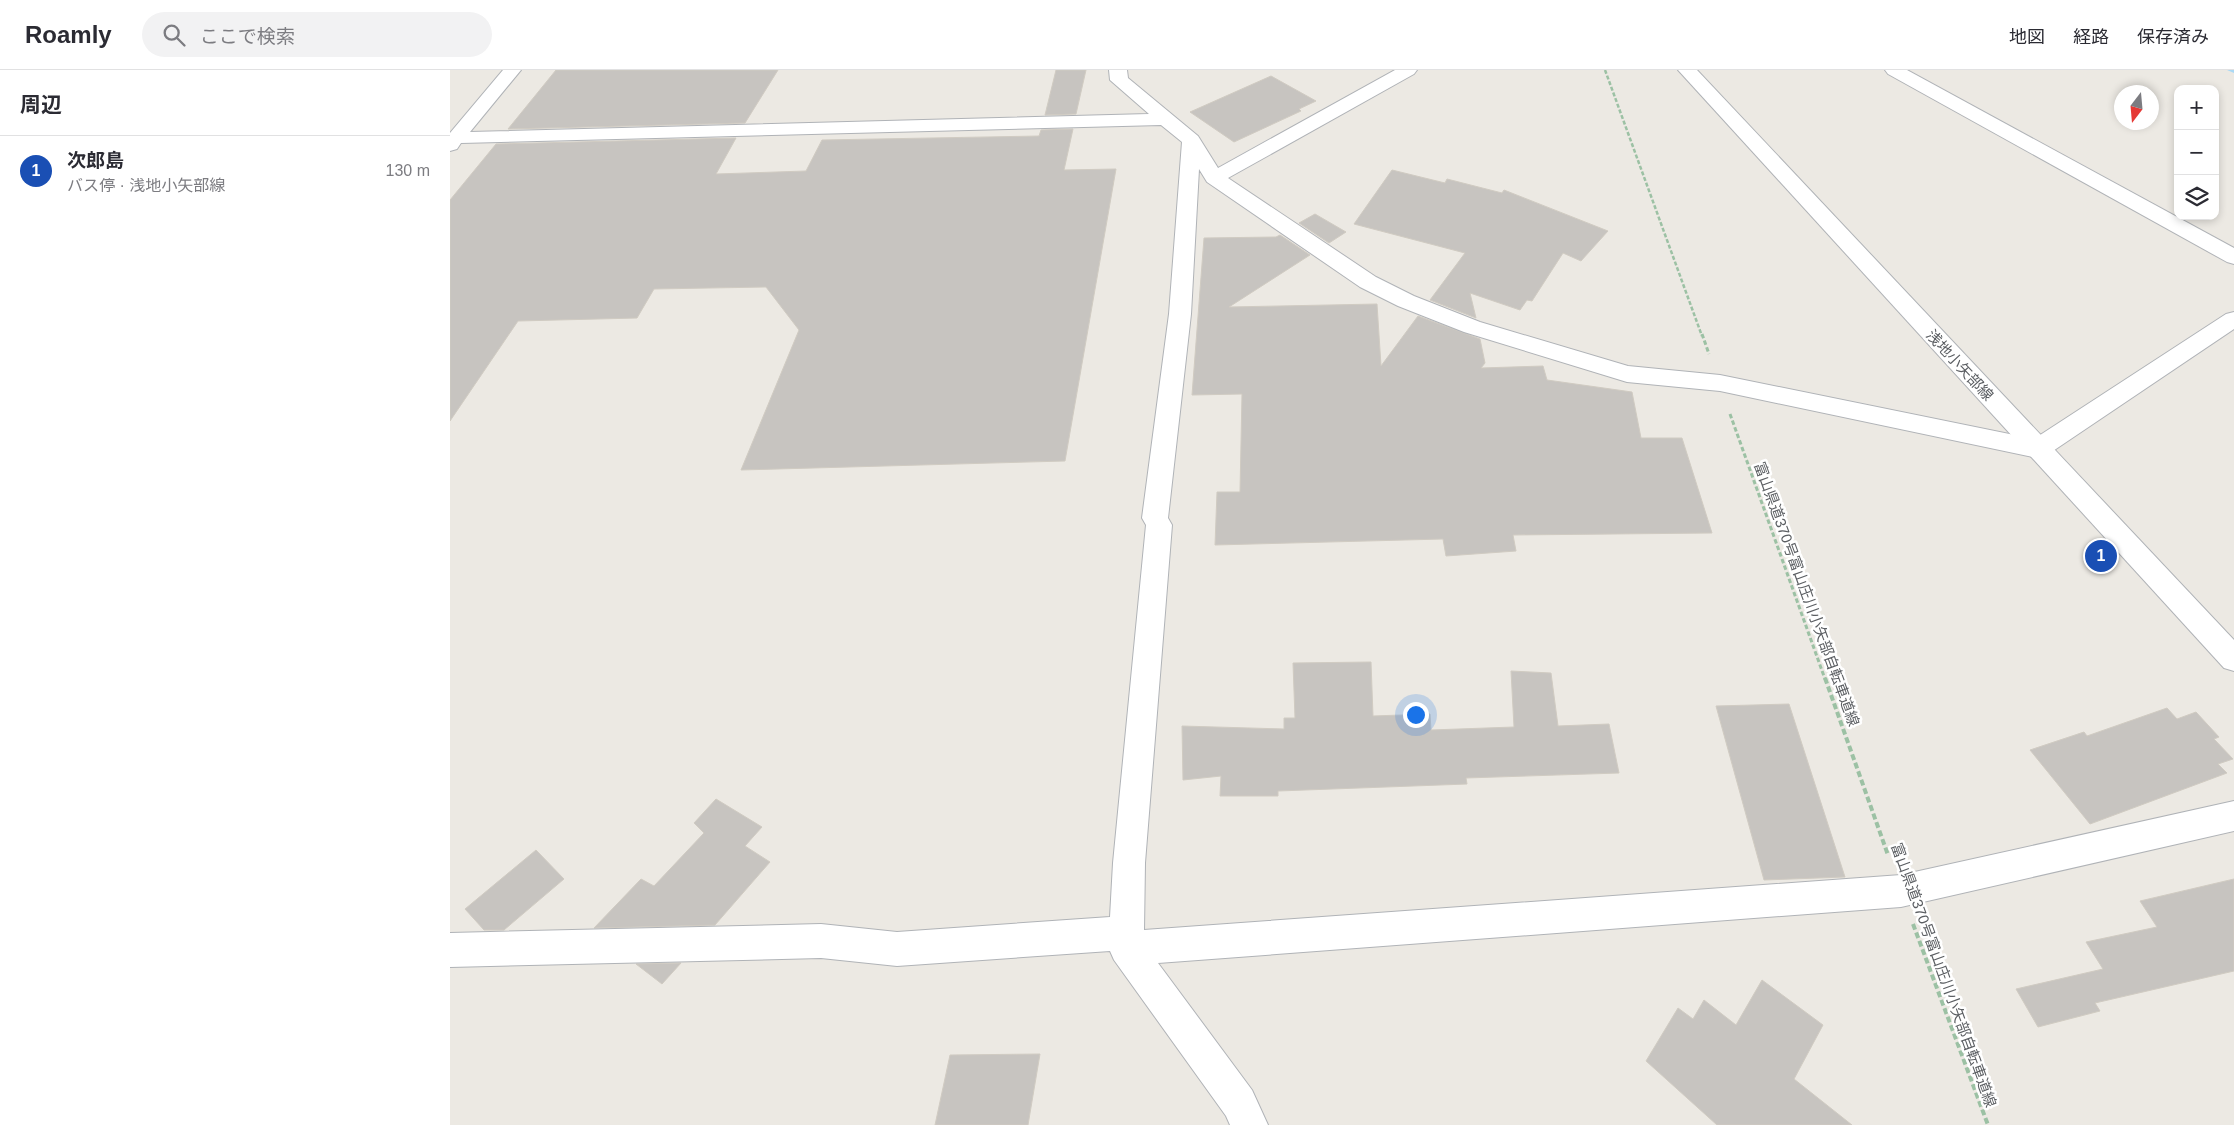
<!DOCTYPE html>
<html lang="ja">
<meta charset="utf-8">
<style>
:root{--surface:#fff;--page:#f2f2f3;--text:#2b2b33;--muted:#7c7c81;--line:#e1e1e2;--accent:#2563eb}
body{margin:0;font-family:Helvetica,"Noto Sans JP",sans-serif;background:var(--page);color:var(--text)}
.controls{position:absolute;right:15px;top:15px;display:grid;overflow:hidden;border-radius:10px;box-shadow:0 2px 8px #0003}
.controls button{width:45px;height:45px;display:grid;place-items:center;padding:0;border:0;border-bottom:1px solid var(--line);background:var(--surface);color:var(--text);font:25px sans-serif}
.compass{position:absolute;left:1664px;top:15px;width:45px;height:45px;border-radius:50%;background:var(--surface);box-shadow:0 2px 8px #0003;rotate:196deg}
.you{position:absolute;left:965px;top:644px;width:18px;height:18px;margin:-12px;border:4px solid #fff;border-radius:50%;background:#1a73e8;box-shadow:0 0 0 8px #1a73e833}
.badge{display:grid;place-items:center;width:32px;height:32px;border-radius:50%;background:var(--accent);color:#fff;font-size:16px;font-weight:700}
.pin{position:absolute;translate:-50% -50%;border:2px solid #fff;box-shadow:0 1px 5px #0006}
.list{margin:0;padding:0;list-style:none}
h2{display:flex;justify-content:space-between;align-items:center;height:65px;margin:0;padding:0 20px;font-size:21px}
h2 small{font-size:16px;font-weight:400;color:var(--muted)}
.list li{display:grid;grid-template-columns:32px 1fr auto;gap:15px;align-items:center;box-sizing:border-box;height:70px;padding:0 20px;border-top:1px solid var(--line)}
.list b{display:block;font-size:19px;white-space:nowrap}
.list p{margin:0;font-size:16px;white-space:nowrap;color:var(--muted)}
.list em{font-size:16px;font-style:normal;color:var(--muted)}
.icon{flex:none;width:28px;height:28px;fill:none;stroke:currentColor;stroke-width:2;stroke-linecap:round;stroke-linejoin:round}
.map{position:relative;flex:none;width:1784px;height:1055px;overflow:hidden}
header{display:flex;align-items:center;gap:30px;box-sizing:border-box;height:70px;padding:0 25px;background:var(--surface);border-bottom:1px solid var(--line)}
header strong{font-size:24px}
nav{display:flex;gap:28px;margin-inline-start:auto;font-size:18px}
.search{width:350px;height:45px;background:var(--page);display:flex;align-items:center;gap:12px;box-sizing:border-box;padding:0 18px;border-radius:28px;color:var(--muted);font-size:19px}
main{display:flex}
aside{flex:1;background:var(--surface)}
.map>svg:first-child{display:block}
</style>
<header>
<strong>Roamly</strong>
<div class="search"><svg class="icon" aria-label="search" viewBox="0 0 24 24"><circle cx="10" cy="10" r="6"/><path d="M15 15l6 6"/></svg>ここで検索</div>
<nav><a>地図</a><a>経路</a><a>保存済み</a></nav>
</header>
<main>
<aside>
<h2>周辺<small></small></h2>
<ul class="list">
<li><span class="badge" style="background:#1a4fb4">1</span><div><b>次郎島</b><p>バス停 · 浅地小矢部線</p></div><em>130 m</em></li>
</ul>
</aside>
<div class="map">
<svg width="1784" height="1055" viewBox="0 0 1784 1055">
<rect width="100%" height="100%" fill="#ece9e3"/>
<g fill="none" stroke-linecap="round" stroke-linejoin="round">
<polygon fill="#aad9f5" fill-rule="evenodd" points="1777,0 1784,0 1784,3"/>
</g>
<g fill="#c7c4c0" stroke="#d0cbc2">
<polygon points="106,0 328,0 295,53 58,59"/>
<polygon points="606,0 636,0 626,44 595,45"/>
<polygon points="821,6 866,31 849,39 851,41 784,72 740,42"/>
<polygon points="623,59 614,100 666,99 615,391 291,400 349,260 316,217 204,219 187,248 68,251 0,351 0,130 46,74 286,68 266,104 356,101 372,70 589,66 591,60"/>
<polygon points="942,100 995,113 997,109 1052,123 1054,120 1158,161 1131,191 1113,183 1082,231 1077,230 1070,240 1020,223 1026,248 980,230 1015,183 904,154"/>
<polygon points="865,144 896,162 879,173 849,153"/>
<polygon points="830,165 860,185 779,237 927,234 931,296 968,246 1030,269 1035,293 1031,298 1093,296 1097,310 1182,322 1191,368 1232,368 1262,463 1063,465 1066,481 996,486 993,469 765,475 767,422 790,422 792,324 742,325 754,168 826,167"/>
<polygon points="921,592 923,646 980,644 981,660 1064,657 1061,601 1101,603 1108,656 1159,654 1169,703 1016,708 1017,714 828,721 828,726 770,726 771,706 733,710 732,656 834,659 834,648 845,648 843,593"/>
<polygon points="1339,634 1395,807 1314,810 1266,636"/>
<polygon points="1717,638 1727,649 1746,642 1769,667 1764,669 1783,689 1768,694 1777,703 1640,754 1580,680 1634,662 1637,666"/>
<polygon points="266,729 312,757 295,776 320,792 265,855 144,858 191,809 204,816 254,763 244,753"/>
<polygon points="86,780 114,809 54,860 34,860 15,839"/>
<polygon points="1784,809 1784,901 1645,933 1650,941 1588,957 1566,919 1653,899 1636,872 1707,857 1690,831"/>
<polygon points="231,893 212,914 186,894"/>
<polygon points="1312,910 1373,955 1344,1009 1402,1055 1267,1055 1196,991 1228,938 1243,949 1254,930 1286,955"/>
<polygon points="590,984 578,1055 485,1055 500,985"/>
</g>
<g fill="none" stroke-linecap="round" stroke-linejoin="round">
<g stroke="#b0b3b7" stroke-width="2">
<g id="minor">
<polygon points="53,0 71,0 20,62 699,44 660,10 659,0 677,0 678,8 748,66 768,98 945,0 967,0 964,4 778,108 926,207 964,226 1030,252 1178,296 1270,305 1584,369 1776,244 1784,242 1784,259 1597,385 1588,388 1270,321 1177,312 1014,262 948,236 910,217 757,112 749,99 741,244 718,448 722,455 695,793 694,860 1451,805 1784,731 1784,761 1451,837 708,893 802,1020 818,1055 780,1055 776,1046 664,890 660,881 447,896 371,888 0,897 0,863 371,854 447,862 660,847 663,793 696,455 692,448 719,244 732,72 711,55 11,73 7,79 0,81 0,63"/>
<polygon points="1435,0 1457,0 1784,178 1784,194 1777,192 1438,4"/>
</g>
</g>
<g stroke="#afb2b6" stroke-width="2">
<polygon id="secondary" points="1228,0 1247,0 1784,570 1784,601 1774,598"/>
</g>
<polyline stroke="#9cc1a4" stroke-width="2.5" stroke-dasharray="4 2" stroke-linecap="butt" points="1155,0 1252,266"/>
<g stroke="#9cc1a4" stroke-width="3" stroke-dasharray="4.5 2.5" stroke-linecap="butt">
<polyline points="1252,264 1259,284"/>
<polyline points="1280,344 1375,609"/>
</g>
<g stroke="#9cc1a4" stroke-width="4" stroke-dasharray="6 3" stroke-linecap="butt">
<polyline points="1375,608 1438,785"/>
<polyline points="1463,854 1538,1055"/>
</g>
<use href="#minor" fill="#fff" fill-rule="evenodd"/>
<use href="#secondary" fill="#fff" fill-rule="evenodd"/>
</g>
<g text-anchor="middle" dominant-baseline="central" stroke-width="5" stroke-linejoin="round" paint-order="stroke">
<g font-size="15" fill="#5b5e62" stroke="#fff">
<text transform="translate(1510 295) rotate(47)">浅地小矢部線</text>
<text transform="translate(1357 524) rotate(70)">富山県道370号富山庄川小矢部自転車道線</text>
<text transform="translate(1494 905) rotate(70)">富山県道370号富山庄川小矢部自転車道線</text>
</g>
</g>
</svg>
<div class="controls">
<button>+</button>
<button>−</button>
<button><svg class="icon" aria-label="layers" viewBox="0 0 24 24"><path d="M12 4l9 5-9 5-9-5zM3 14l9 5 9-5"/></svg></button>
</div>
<svg class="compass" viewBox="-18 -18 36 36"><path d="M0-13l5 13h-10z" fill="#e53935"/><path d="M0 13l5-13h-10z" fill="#7c7c81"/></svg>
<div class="you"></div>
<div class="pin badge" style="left:1651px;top:486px;background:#1a4fb4">1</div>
</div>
</main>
